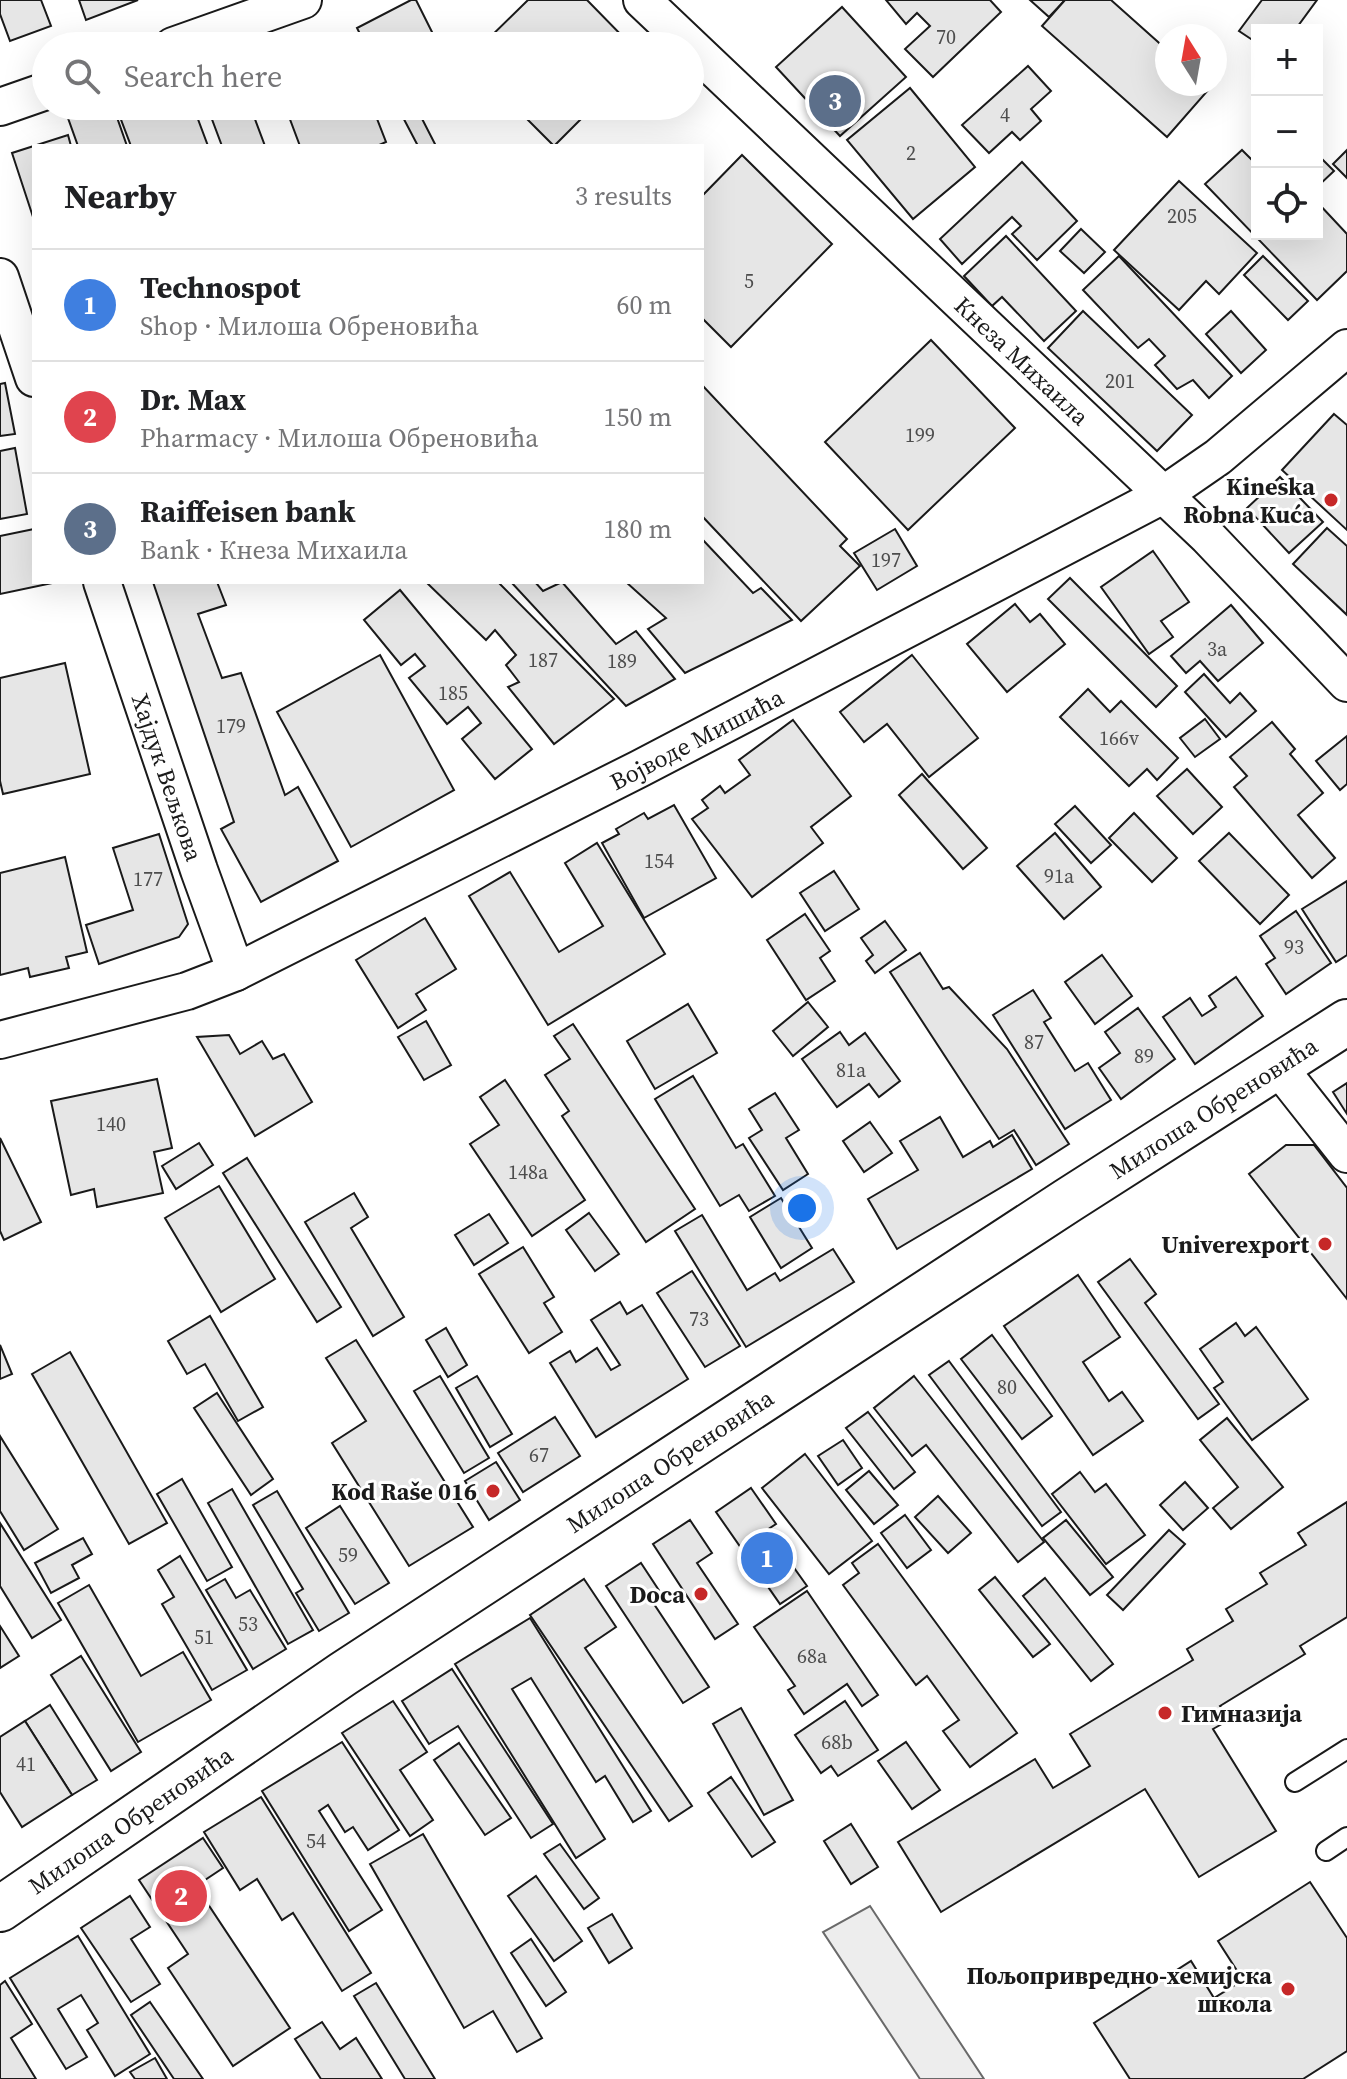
<!DOCTYPE html>
<meta charset="utf-8">
<style>
:root{--surface:#fff;--page:#f6f6f6;--text:#202124;--muted:#757577;--line:#e0e0e0;--accent:#c62828}
body{margin:0;font-family:"Source Serif 4",serif;background:var(--page);color:var(--text)}
.controls{position:absolute;right:24px;top:24px;display:grid;overflow:hidden;border-radius:0px;box-shadow:0 8px 32px #0002}
.controls button{width:72px;height:72px;display:grid;place-items:center;padding:0;border:0;border-bottom:2px solid var(--line);background:var(--surface);color:var(--text);font:40px sans-serif}
.compass{position:absolute;left:1155px;top:24px;width:72px;height:72px;border-radius:50%;background:var(--surface);box-shadow:0 8px 32px #0002;rotate:349deg}
.you{position:absolute;left:802px;top:1208px;width:28px;height:28px;margin:-20px;border:6px solid #fff;border-radius:50%;background:#1a73e8;box-shadow:0 0 0 12px #1a73e833}
.badge{display:grid;place-items:center;width:52px;height:52px;border-radius:50%;background:var(--accent);color:#fff;font-size:26px;font-weight:700}
.pin{position:absolute;translate:-50% -50%;border:4px solid #fff;box-shadow:0 2px 8px #0006}
.list{margin:0;padding:0;list-style:none}
h2{display:flex;justify-content:space-between;align-items:center;height:104px;margin:0;padding:0 32px;font-size:34px}
h2 small{font-size:26px;font-weight:400;color:var(--muted)}
.list li{display:grid;grid-template-columns:52px 1fr auto;gap:24px;align-items:center;box-sizing:border-box;height:112px;padding:0 32px;border-top:2px solid var(--line)}
.list b{display:block;font-size:30px;white-space:nowrap}
.list p{margin:0;font-size:26px;white-space:nowrap;color:var(--muted)}
.list em{font-size:26px;font-style:normal;color:var(--muted)}
.icon{flex:none;width:44px;height:44px;fill:none;stroke:currentColor;stroke-width:2;stroke-linecap:round;stroke-linejoin:round}
.map{position:relative;flex:none;width:1347px;height:2079px;overflow:hidden}
.search{position:absolute;background:var(--surface);box-shadow:0 8px 32px #0002;left:32px;top:32px;width:672px;height:88px;display:flex;align-items:center;gap:20px;box-sizing:border-box;padding:0 28px;border-radius:44px;color:var(--muted);font-size:30px}
.panel{position:absolute;background:var(--surface);box-shadow:0 8px 32px #0002;left:32px;top:144px;width:672px;height:440px;border-radius:0px}
.map>svg:first-child{display:block}
</style>
<div class="map">
<svg width="1347" height="2079" viewBox="0 0 1347 2079">
<rect width="100%" height="100%" fill="#fff"/>
<polygon fill="#ededed" stroke="#6a6a6a" stroke-width="2" points="870,1906 984,2079 920,2079 823,1932"/>
<g fill="#e6e6e6" stroke="#1a1a1a" stroke-width="2">
<polygon points="0,0 41,0 51,26 10,41 0,14"/>
<polygon points="79,0 138,0 86,20"/>
<polygon points="411,0 416,0 439,46 366,46 357,28"/>
<polygon points="528,0 587,0 632,46 481,46"/>
<polygon points="886,0 990,0 1001,12 933,77 905,49 930,26 917,13 906,24"/>
<polygon points="1030,0 1065,0 1049,17"/>
<polygon points="1065,0 1111,0 1167,50 1167,84 1205,84 1210,88 1167,137 1042,26"/>
<polygon points="1262,0 1317,0 1295,30 1257,30 1257,43 1239,31"/>
<polygon points="842,7 906,77 840,136 776,67"/>
<polygon points="1028,66 1051,91 1031,109 1041,121 1020,140 1012,132 989,153 962,125"/>
<polygon points="910,88 975,167 913,219 847,140"/>
<polygon points="103,106 113,106 127,146 78,146 68,118"/>
<polygon points="126,106 193,106 208,146 131,146 117,109"/>
<polygon points="207,106 250,106 265,146 222,146"/>
<polygon points="285,106 372,106 386,142 377,146 300,146"/>
<polygon points="397,106 419,106 416,107 436,146 418,146"/>
<polygon points="514,106 594,106 554,146"/>
<polygon points="68,135 71,146 34,146 34,220 12,153"/>
<polygon points="1242,150 1257,165 1257,234 1317,234 1318,203 1347,234 1347,271 1317,300 1205,184"/>
<polygon points="1347,150 1347,178 1333,164"/>
<polygon points="1317,154 1334,171 1317,187"/>
<polygon points="742,155 832,244 731,347 702,318 702,196"/>
<polygon points="1022,162 1077,221 1037,260 1012,234 1021,226 1012,217 962,264 940,239"/>
<polygon points="1179,181 1257,253 1219,294 1206,281 1179,310 1114,250"/>
<polygon points="1081,229 1105,252 1084,273 1060,251"/>
<polygon points="1006,236 1076,311 1044,341 1002,297 992,306 964,276"/>
<polygon points="1119,256 1232,376 1209,398 1193,380 1177,389 1155,365 1165,356 1149,339 1138,348 1083,290"/>
<polygon points="1263,256 1308,301 1288,320 1244,275"/>
<polygon points="1083,311 1192,415 1157,451 1048,348"/>
<polygon points="1231,311 1266,350 1241,373 1206,334"/>
<polygon points="931,340 1015,428 908,530 825,442"/>
<polygon points="5,383 15,434 0,436 0,384"/>
<polygon points="702,385 847,539 840,546 860,566 801,621 702,516"/>
<polygon points="1334,414 1347,425 1347,530 1282,470"/>
<polygon points="15,448 27,514 0,519 0,451"/>
<polygon points="1280,477 1323,522 1289,553 1247,508"/>
<polygon points="1327,528 1347,546 1347,615 1293,564"/>
<polygon points="34,529 34,582 57,582 0,594 0,536"/>
<polygon points="895,529 917,566 877,590 854,553"/>
<polygon points="702,539 753,593 761,588 792,620 685,673 648,629 666,618 626,582 702,582"/>
<polygon points="1153,551 1189,602 1161,621 1173,637 1149,654 1101,587"/>
<polygon points="1070,578 1177,686 1156,707 1048,599"/>
<polygon points="153,582 217,582 226,605 198,614 222,678 241,673 285,795 298,787 338,861 261,902 221,829 234,822"/>
<polygon points="426,582 498,582 614,699 554,744 508,687 519,682 506,665 516,655 495,630 486,640"/>
<polygon points="511,582 535,582 543,591 562,582 616,644 636,631 675,679 626,706"/>
<polygon points="400,590 532,749 495,779 462,739 481,723 468,707 447,724 409,678 425,666 415,654 401,665 364,620"/>
<polygon points="1015,604 1030,622 1040,614 1065,644 1007,692 967,644"/>
<polygon points="1231,605 1263,643 1218,681 1200,661 1186,673 1171,656"/>
<polygon points="380,655 454,790 351,847 277,712"/>
<polygon points="912,655 978,738 929,777 887,724 864,742 840,712"/>
<polygon points="65,663 90,774 3,794 0,781 0,678"/>
<polygon points="1204,674 1230,703 1240,693 1256,711 1226,737 1185,692"/>
<polygon points="1088,689 1110,712 1121,701 1178,758 1157,780 1147,769 1129,786 1060,717"/>
<polygon points="1205,719 1220,739 1195,757 1180,738"/>
<polygon points="793,720 851,796 811,827 823,843 752,897 692,819 708,808 702,800 720,786 725,793 750,775 739,760"/>
<polygon points="1272,722 1295,749 1290,754 1323,793 1298,815 1335,858 1312,878 1234,787 1247,776 1230,757"/>
<polygon points="1347,736 1347,784 1340,790 1316,761"/>
<polygon points="1187,769 1222,807 1193,834 1157,796"/>
<polygon points="922,774 987,848 963,869 899,795"/>
<polygon points="674,805 716,878 644,918 602,843 619,834 616,829 644,813 648,819"/>
<polygon points="1075,806 1111,845 1091,863 1055,824"/>
<polygon points="1134,813 1177,858 1152,882 1109,838"/>
<polygon points="1055,833 1101,887 1064,919 1017,866"/>
<polygon points="1229,833 1289,895 1260,924 1199,861"/>
<polygon points="159,834 188,924 179,937 99,964 86,925 133,910 113,848"/>
<polygon points="597,843 665,954 548,1025 469,896 510,872 559,952 603,926 565,863"/>
<polygon points="65,857 87,952 66,957 69,968 30,977 28,968 0,975 0,873"/>
<polygon points="834,871 859,909 825,931 800,893"/>
<polygon points="1347,881 1347,955 1336,962 1302,909"/>
<polygon points="1296,911 1331,963 1286,994 1266,964 1275,958 1260,936"/>
<polygon points="805,914 830,951 820,958 835,981 806,1000 767,940"/>
<polygon points="425,918 456,969 416,994 426,1010 398,1028 356,960"/>
<polygon points="885,921 906,950 875,973 866,961 873,955 861,938"/>
<polygon points="920,953 943,989 949,987 1007,1049 1069,1144 1036,1165 1014,1130 999,1139 890,972"/>
<polygon points="1102,955 1132,996 1095,1024 1065,982"/>
<polygon points="1236,977 1263,1016 1195,1064 1163,1017 1190,998 1202,1016 1216,1007 1209,996"/>
<polygon points="1033,990 1051,1018 1044,1022 1075,1071 1088,1063 1111,1100 1065,1129 993,1015"/>
<polygon points="808,1002 828,1027 793,1056 773,1031"/>
<polygon points="688,1004 717,1053 655,1089 627,1041"/>
<polygon points="1138,1008 1175,1059 1121,1099 1099,1068 1120,1053 1105,1032"/>
<polygon points="426,1021 451,1065 424,1080 398,1037"/>
<polygon points="573,1024 695,1209 646,1242 562,1116 569,1111 545,1075 570,1059 554,1036"/>
<polygon points="840,1032 849,1045 865,1033 900,1081 879,1097 869,1084 837,1107 802,1059"/>
<polygon points="229,1035 240,1054 262,1041 273,1059 284,1054 312,1102 255,1136 197,1037"/>
<polygon points="693,1076 736,1148 743,1144 775,1196 749,1211 739,1195 720,1206 655,1099"/>
<polygon points="157,1079 172,1148 154,1152 163,1193 97,1207 94,1189 71,1195 51,1101"/>
<polygon points="505,1080 585,1200 532,1236 470,1144 499,1125 480,1097"/>
<polygon points="1347,1083 1347,1114 1333,1092"/>
<polygon points="775,1093 799,1130 786,1138 808,1174 783,1190 749,1138 762,1130 749,1109"/>
<polygon points="940,1117 963,1157 990,1141 993,1147 1012,1135 1032,1169 897,1249 868,1199 918,1170 900,1141"/>
<polygon points="870,1122 892,1153 864,1172 843,1141"/>
<polygon points="0,1138 41,1222 4,1240 0,1231"/>
<polygon points="199,1143 213,1165 176,1189 162,1166"/>
<polygon points="1286,1145 1314,1145 1347,1188 1347,1299 1249,1174"/>
<polygon points="247,1158 341,1307 317,1322 223,1173"/>
<polygon points="219,1186 275,1279 221,1312 165,1218"/>
<polygon points="354,1193 368,1217 351,1228 404,1317 373,1336 305,1222"/>
<polygon points="781,1198 812,1248 781,1268 750,1217"/>
<polygon points="589,1213 619,1254 595,1271 566,1230"/>
<polygon points="489,1214 508,1243 474,1265 455,1235"/>
<polygon points="702,1215 747,1290 775,1273 780,1281 833,1249 854,1282 746,1347 675,1231"/>
<polygon points="523,1247 554,1297 544,1303 562,1332 529,1353 479,1274"/>
<polygon points="1130,1259 1156,1294 1145,1303 1219,1404 1198,1419 1098,1282"/>
<polygon points="692,1271 740,1346 705,1367 657,1293"/>
<polygon points="1078,1275 1120,1337 1083,1362 1109,1401 1122,1392 1143,1421 1093,1455 1004,1326"/>
<polygon points="620,1302 627,1314 642,1305 688,1379 596,1437 550,1363 570,1351 576,1362 597,1348 611,1370 620,1365 591,1320"/>
<polygon points="210,1316 263,1407 238,1421 205,1364 187,1374 168,1341"/>
<polygon points="1236,1323 1245,1336 1256,1327 1308,1399 1252,1440 1214,1388 1223,1382 1200,1349"/>
<polygon points="446,1328 467,1365 448,1377 426,1340"/>
<polygon points="992,1335 1052,1416 1022,1439 961,1359"/>
<polygon points="356,1340 473,1527 409,1566 332,1443 366,1421 326,1358"/>
<polygon points="0,1345 12,1374 0,1379"/>
<polygon points="70,1352 167,1523 129,1544 32,1374"/>
<polygon points="949,1361 1061,1512 1042,1526 929,1375"/>
<polygon points="440,1376 489,1458 464,1473 414,1391"/>
<polygon points="477,1376 512,1434 490,1447 456,1388"/>
<polygon points="914,1376 1044,1542 1018,1562 926,1445 912,1456 874,1408"/>
<polygon points="217,1393 273,1479 251,1495 194,1408"/>
<polygon points="868,1412 915,1472 894,1489 846,1428"/>
<polygon points="555,1417 580,1456 523,1492 498,1453"/>
<polygon points="1227,1418 1283,1487 1231,1529 1213,1508 1238,1487 1200,1440"/>
<polygon points="0,1436 58,1529 24,1550 0,1511"/>
<polygon points="843,1440 862,1468 838,1485 818,1456"/>
<polygon points="805,1454 872,1541 829,1574 762,1488"/>
<polygon points="496,1462 520,1500 489,1520 465,1481"/>
<polygon points="869,1471 898,1505 874,1524 846,1490"/>
<polygon points="1080,1472 1095,1492 1106,1484 1145,1535 1106,1564 1052,1494"/>
<polygon points="182,1479 232,1567 207,1581 157,1494"/>
<polygon points="1185,1482 1208,1508 1183,1530 1160,1505"/>
<polygon points="751,1488 776,1524 767,1530 807,1586 780,1604 716,1512"/>
<polygon points="232,1489 313,1630 288,1644 208,1503"/>
<polygon points="277,1491 349,1613 319,1631 296,1593 303,1589 253,1505"/>
<polygon points="938,1496 971,1533 948,1553 915,1517"/>
<polygon points="1347,1502 1347,1617 1300,1646 1305,1654 1220,1706 1229,1720 1213,1729 1276,1831 1199,1877 1145,1789 941,1912 898,1842 1035,1759 1053,1788 1090,1766 1070,1734 1193,1660 1187,1649 1233,1621 1226,1609 1267,1584 1260,1573 1306,1545 1298,1533"/>
<polygon points="340,1506 389,1583 355,1604 306,1528"/>
<polygon points="905,1515 931,1550 907,1568 881,1533"/>
<polygon points="690,1520 712,1553 697,1563 738,1624 715,1639 653,1544"/>
<polygon points="1066,1520 1113,1577 1090,1595 1043,1538"/>
<polygon points="0,1523 61,1620 32,1638 0,1586"/>
<polygon points="1169,1530 1185,1544 1123,1610 1107,1595"/>
<polygon points="83,1538 92,1554 72,1565 79,1578 51,1593 35,1563"/>
<polygon points="878,1544 1017,1733 970,1767 943,1731 959,1720 927,1676 916,1685 843,1585 859,1573 852,1563"/>
<polygon points="180,1556 247,1670 212,1690 162,1604 174,1597 158,1570"/>
<polygon points="641,1563 662,1595 652,1601 709,1687 683,1703 606,1586"/>
<polygon points="995,1577 1050,1644 1033,1657 979,1590"/>
<polygon points="1045,1578 1113,1664 1091,1681 1023,1596"/>
<polygon points="225,1579 236,1598 250,1590 286,1649 253,1669 206,1590"/>
<polygon points="584,1579 616,1627 585,1648 692,1806 669,1821 530,1615"/>
<polygon points="89,1585 141,1676 183,1652 211,1700 138,1742 58,1603"/>
<polygon points="807,1591 878,1695 862,1706 847,1684 804,1714 788,1690 795,1686 754,1627"/>
<polygon points="530,1618 651,1811 633,1822 605,1776 596,1782 531,1678 512,1689 605,1839 576,1858 455,1664"/>
<polygon points="0,1626 19,1656 0,1668"/>
<polygon points="81,1656 141,1752 111,1771 51,1675"/>
<polygon points="452,1669 553,1824 531,1838 458,1726 429,1744 402,1701"/>
<polygon points="393,1701 427,1752 400,1770 433,1820 410,1836 342,1733"/>
<polygon points="845,1701 878,1750 838,1776 831,1766 821,1773 795,1735"/>
<polygon points="50,1705 97,1780 72,1795 25,1721"/>
<polygon points="741,1708 793,1800 764,1815 713,1724"/>
<polygon points="25,1721 72,1795 22,1827 0,1792 0,1737"/>
<polygon points="342,1742 399,1830 368,1850 353,1827 345,1832 328,1805 319,1811 382,1910 349,1931 262,1791"/>
<polygon points="906,1742 940,1790 912,1809 878,1761"/>
<polygon points="459,1743 511,1818 485,1835 434,1760"/>
<polygon points="731,1777 775,1842 752,1857 708,1793"/>
<polygon points="261,1797 371,1973 342,1991 293,1913 282,1920 257,1879 240,1890 204,1832"/>
<polygon points="851,1824 878,1867 851,1884 824,1841"/>
<polygon points="423,1834 542,2038 517,2052 493,2011 464,2028 370,1864"/>
<polygon points="203,1838 223,1868 196,1886 290,2028 233,2066 168,1968 188,1954 139,1880"/>
<polygon points="560,1844 599,1898 584,1909 544,1854"/>
<polygon points="536,1876 582,1941 554,1961 508,1896"/>
<polygon points="1310,1882 1347,1938 1347,2051 1303,2079 1130,2079 1094,2023 1191,1961 1214,1998 1243,1980 1218,1941"/>
<polygon points="130,1896 150,1927 131,1939 160,1984 131,2002 81,1928"/>
<polygon points="612,1914 632,1948 609,1963 588,1928"/>
<polygon points="78,1936 150,2054 115,2076 87,2030 98,2023 81,1995 58,2009 87,2057 66,2069 10,1978"/>
<polygon points="531,1939 566,1992 546,2006 511,1953"/>
<polygon points="5,1981 32,2024 11,2038 36,2079 0,2079 0,1985"/>
<polygon points="376,1983 435,2079 405,2079 354,1996"/>
<polygon points="150,2002 203,2079 174,2079 131,2015"/>
<polygon points="322,2022 340,2049 356,2038 382,2079 321,2079 295,2039"/>
<polygon points="155,2058 167,2079 135,2079 130,2072"/>
</g>
<g fill="none" stroke-linecap="round" stroke-linejoin="round">
<g stroke="#1a1a1a" stroke-width="22">
<g id="service">
<polyline points="1295,1782 1347,1749"/>
<polyline points="1326,1851 1347,1837"/>
</g>
</g>
<g stroke="#1a1a1a" stroke-width="40">
<g id="minor">
<path id="s1" d="M 642,0 L 1208,537 L 1347,683"/>
<polyline points="173,46 303,0"/>
<polyline points="0,107 46,91"/>
<polyline points="0,277 34,378"/>
<path id="s2" d="M 102,582 L 199,870 L 236,972"/>
<path id="s3" d="M 0,1040 L 187,991 L 236,972 L 639,769 L 1163,495 L 1218,457 L 1347,348"/>
<polyline points="1279,1068 1347,1154"/>
</g>
</g>
<g stroke="#1a1a1a" stroke-width="48">
<g id="tertiary">
<path id="s4" d="M 0,1909 L 343,1674 L 1067,1201 L 1347,1022"/>
</g>
</g>
<use href="#service" stroke="#fff" stroke-width="18"/>
<use href="#minor" stroke="#fff" stroke-width="36"/>
<use href="#tertiary" stroke="#fff" stroke-width="44"/>
</g>
<g fill="#c62828" stroke="#fff" stroke-width="3">
<circle cx="1331" cy="500" r="8"/>
<circle cx="1325" cy="1244" r="8"/>
<circle cx="493" cy="1491" r="8"/>
<circle cx="701" cy="1594" r="8"/>
<circle cx="1165" cy="1713" r="8"/>
<circle cx="1288" cy="1989" r="8"/>
</g>
<g text-anchor="middle" dominant-baseline="central" stroke-width="6" stroke-linejoin="round" paint-order="stroke">
<g font-size="20" fill="#4d4d4d">
<text x="946" y="37">70</text>
<text x="1005" y="115">4</text>
<text x="911" y="153">2</text>
<text x="1182" y="216">205</text>
<text x="749" y="281">5</text>
<text x="1120" y="381">201</text>
<text x="920" y="435">199</text>
<text x="886" y="560">197</text>
<text x="1217" y="649">3a</text>
<text x="543" y="660">187</text>
<text x="622" y="661">189</text>
<text x="453" y="693">185</text>
<text x="231" y="726">179</text>
<text x="1119" y="738">166v</text>
<text x="659" y="861">154</text>
<text x="1059" y="876">91a</text>
<text x="148" y="879">177</text>
<text x="1294" y="947">93</text>
<text x="1034" y="1042">87</text>
<text x="1144" y="1056">89</text>
<text x="851" y="1070">81a</text>
<text x="111" y="1124">140</text>
<text x="528" y="1172">148a</text>
<text x="699" y="1319">73</text>
<text x="1007" y="1387">80</text>
<text x="539" y="1455">67</text>
<text x="348" y="1555">59</text>
<text x="248" y="1624">53</text>
<text x="204" y="1637">51</text>
<text x="812" y="1656">68a</text>
<text x="837" y="1742">68b</text>
<text x="26" y="1764">41</text>
<text x="316" y="1841">54</text>
</g>
<g font-size="24" fill="#1a1a1a" stroke="#fff">
<text stroke="none"><textPath href="#s1" startOffset="524">Кнеза Михаила</textPath></text>
<text stroke="none"><textPath href="#s3" startOffset="762">Војводе Мишића</textPath></text>
<text stroke="none"><textPath href="#s2" startOffset="206">Хајдук Вељкова</textPath></text>
<text stroke="none"><textPath href="#s4" startOffset="1454">Милоша Обреновића</textPath></text>
<text stroke="none"><textPath href="#s4" startOffset="806">Милоша Обреновића</textPath></text>
<text stroke="none"><textPath href="#s4" startOffset="158">Милоша Обреновића</textPath></text>
</g>
<g font-size="24" font-weight="bold" fill="#1a1a1a" stroke="#fff" text-anchor="end">
<text x="1315" y="486">Kineska<tspan x="1315" dy="28">Robna Kuća</tspan></text>
<text x="1309" y="1244">Univerexport</text>
<text x="477" y="1491">Kod Raše 016</text>
<text x="685" y="1594">Doca</text>
<text x="1181" y="1713" text-anchor="start">Гимназија</text>
<text x="1272" y="1975">Пољопривредно-хемијска<tspan x="1272" dy="28">школа</tspan></text>
</g>
</g>
</svg>
<div class="controls">
<button>+</button>
<button>−</button>
<button><svg class="icon" aria-label="locate" viewBox="0 0 24 24"><circle cx="12" cy="12" r="6"/><path d="M12 2v4M12 18v4M2 12h4M18 12h4"/></svg></button>
</div>
<svg class="compass" viewBox="-18 -18 36 36"><path d="M0-13l5 13h-10z" fill="#e53935"/><path d="M0 13l5-13h-10z" fill="#757577"/></svg>
<div class="you"></div>
<div class="pin badge" style="left:767px;top:1558px;background:#3f7fe0">1</div>
<div class="pin badge" style="left:181px;top:1896px;background:#e0444e">2</div>
<div class="pin badge" style="left:835px;top:101px;background:#5c6f8a">3</div>
<div class="search"><svg class="icon" aria-label="search" viewBox="0 0 24 24"><circle cx="10" cy="10" r="6"/><path d="M15 15l6 6"/></svg>Search here</div>
<section class="panel">
<h2>Nearby<small>3 results</small></h2>
<ul class="list">
<li><span class="badge" style="background:#3f7fe0">1</span><div><b>Technospot</b><p>Shop · Милоша Обреновића</p></div><em>60 m</em></li>
<li><span class="badge" style="background:#e0444e">2</span><div><b>Dr. Max</b><p>Pharmacy · Милоша Обреновића</p></div><em>150 m</em></li>
<li><span class="badge" style="background:#5c6f8a">3</span><div><b>Raiffeisen bank</b><p>Bank · Кнеза Михаила</p></div><em>180 m</em></li>
</ul>
</section>
</div>
